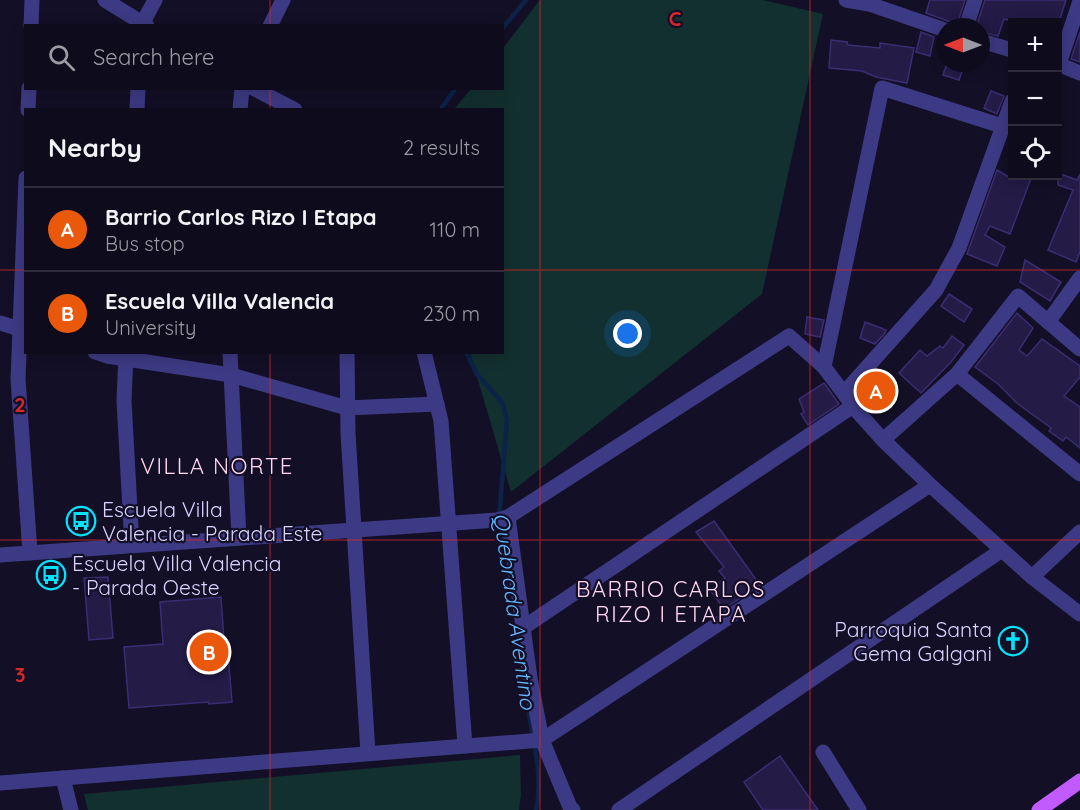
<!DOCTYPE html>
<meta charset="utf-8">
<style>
:root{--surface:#0e0b1c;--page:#1c1929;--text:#f1f3f6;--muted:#9b9ba3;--line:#2e2b3b;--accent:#ea580c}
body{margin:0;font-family:Quicksand,sans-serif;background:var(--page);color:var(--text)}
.controls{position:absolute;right:18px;top:18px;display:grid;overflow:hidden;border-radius:0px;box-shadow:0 3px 15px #0003}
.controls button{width:54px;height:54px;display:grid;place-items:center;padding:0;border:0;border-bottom:2px solid var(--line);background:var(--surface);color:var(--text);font:30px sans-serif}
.compass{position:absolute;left:936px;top:18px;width:54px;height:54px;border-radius:50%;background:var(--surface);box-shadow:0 3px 15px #0003;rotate:270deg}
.you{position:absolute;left:628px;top:334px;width:21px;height:21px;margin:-15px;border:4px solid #fff;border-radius:50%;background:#1a73e8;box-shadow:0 0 0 9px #1a73e833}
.badge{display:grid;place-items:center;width:39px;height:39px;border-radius:50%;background:var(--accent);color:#fff;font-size:20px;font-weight:700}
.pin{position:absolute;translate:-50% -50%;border:3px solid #fff;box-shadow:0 2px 6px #0006}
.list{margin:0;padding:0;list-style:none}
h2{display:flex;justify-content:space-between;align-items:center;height:78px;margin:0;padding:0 24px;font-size:26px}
h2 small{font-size:20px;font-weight:400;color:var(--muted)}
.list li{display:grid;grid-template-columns:39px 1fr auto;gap:18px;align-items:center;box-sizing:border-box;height:84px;padding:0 24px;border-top:2px solid var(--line)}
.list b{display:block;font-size:22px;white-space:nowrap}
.list p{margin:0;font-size:20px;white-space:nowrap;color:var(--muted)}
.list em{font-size:20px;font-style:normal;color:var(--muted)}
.icon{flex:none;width:33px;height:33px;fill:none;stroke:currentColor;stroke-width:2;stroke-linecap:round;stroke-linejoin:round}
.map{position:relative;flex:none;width:1080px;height:810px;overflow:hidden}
.search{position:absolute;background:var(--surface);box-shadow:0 3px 15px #0003;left:24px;top:24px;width:480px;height:66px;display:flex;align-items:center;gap:15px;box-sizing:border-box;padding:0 21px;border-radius:0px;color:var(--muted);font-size:22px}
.panel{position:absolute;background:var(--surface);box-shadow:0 3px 15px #0003;left:24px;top:108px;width:480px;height:246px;border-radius:0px}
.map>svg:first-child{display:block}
</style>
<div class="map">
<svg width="1080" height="810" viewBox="0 0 1080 810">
<rect width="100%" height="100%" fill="#130f26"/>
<g fill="#12302f">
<polygon points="540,0 763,0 823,14 762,294 511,492 470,353 502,352 502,110 454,109 471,89 502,88 503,48"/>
<polygon points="520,755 521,795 519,810 88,810 84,794"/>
</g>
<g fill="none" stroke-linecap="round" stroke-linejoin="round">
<g stroke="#0c2248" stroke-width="4.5">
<polyline points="502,29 526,0"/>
<polyline points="440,110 456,88"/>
<polyline points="466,352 476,373 502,402 507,420 500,507 497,520 504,539"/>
<path d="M 529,714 C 534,745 543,779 536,810"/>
</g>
</g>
<g fill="#241b47" stroke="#3b2d73" stroke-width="1.5">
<polygon points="930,0 965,0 957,25 948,21 926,13"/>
<polygon points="985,0 1066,0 1059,22 1015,22 1004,19 998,36 981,32 981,27 976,27"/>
<polygon points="921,32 934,37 930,56 916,52"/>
<polygon points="1080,32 1080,62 1071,59"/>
<polygon points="831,40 847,42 848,45 880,48 880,43 914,48 907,83 876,77 862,71 829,68"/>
<polygon points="947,63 965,63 959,80 943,75"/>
<polygon points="991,91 1004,96 997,114 984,108"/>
<polygon points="997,170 1007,176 1032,176 1010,234 990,226 985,235 1005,247 997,266 967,254"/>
<polygon points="1058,173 1077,180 1080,174 1080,252 1076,262 1048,250 1073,190 1058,185"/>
<polygon points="1025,260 1061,282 1050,301 1020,282"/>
<polygon points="949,294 972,309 964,322 941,306"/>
<polygon points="1017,313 1033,328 1019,350 1027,356 1042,339 1080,366 1080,377 1064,396 1080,407 1080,448 1066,437 1063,441 1049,431 1051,428 1018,404 998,384 975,367"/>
<polygon points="807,317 824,320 820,337 805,334"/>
<polygon points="865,322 886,330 885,333 875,344 860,338"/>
<polygon points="952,336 964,345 951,362 921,393 899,373 920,350 927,356 940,346 943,348"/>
<polygon points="824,383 839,404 808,425 801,414 804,412 799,399"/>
<polygon points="714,521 760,585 724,609 710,590 725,578 719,571 724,567 696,532"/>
<polygon points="108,577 113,638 89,640 84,578"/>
<polygon points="221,597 224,641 227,641 232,702 209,704 208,702 129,708 124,647 163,644 160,602"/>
<polygon points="780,756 818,810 763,810 744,782"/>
</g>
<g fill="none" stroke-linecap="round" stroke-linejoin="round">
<g stroke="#3d3a85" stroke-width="15">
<polyline points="105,0 147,26"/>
<polyline points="846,0 869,4 945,30"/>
<polyline points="31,26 32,0"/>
<polyline points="141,26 155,0"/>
<polyline points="270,26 283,0"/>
<polyline points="966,27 975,0"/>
<polyline points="981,41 1012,50"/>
<polyline points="1058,64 1080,73"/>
<polyline points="1059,64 1080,1"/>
<polyline points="253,88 295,110"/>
<polyline points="28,110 29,88"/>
<polyline points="137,110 138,88"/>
<polyline points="240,110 242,88"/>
<polyline points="26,178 18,379 30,553"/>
<polyline points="1048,322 1080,278"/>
<polyline points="0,323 26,331"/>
<polyline points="95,352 107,356 231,375 347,408 437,404"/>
<polyline points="126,352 124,401 132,545"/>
<polyline points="230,352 239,538"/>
<polyline points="347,352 348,433 368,753"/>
<polyline points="424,352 441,421 465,746"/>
<polyline points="824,367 882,88 1002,126"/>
<polyline points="957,374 1080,474"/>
<polyline points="844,393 936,290 959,248 1012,101"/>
<polyline points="883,440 957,374 1018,296 1080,349"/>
<polyline points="508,517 530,678 542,740 570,807 573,810"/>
<polyline points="0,555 497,520 508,517 789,336 824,367 857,411 883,440 930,485 1032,577 1080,614"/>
<polyline points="1032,577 1080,532"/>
<polyline points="524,627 853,406"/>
<polyline points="823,752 859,810"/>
<polyline points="63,778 71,810"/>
<polyline points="0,783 542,740 930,485"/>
<polyline points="619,810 1002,550"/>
</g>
<polyline stroke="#c25bff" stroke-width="15" points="1039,810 1080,781"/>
</g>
<path fill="none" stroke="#d62828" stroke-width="1.5" stroke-opacity="0.55" d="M 270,0 L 270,26M 540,0 L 540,810M 810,0 L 810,810M 270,88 L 270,110M 0,270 L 26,270M 502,270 L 1080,270M 270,352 L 270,810M 0,540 L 1080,540"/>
<defs>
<g id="bus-ring" transform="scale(1.5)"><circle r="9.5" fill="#130f26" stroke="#00e5ff" stroke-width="1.5"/><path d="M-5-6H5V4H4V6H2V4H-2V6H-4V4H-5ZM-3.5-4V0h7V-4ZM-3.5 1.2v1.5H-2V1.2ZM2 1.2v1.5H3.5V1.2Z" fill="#00e5ff"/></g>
<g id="church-ring" transform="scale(1.5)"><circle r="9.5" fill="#130f26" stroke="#00e5ff" stroke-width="1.5"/><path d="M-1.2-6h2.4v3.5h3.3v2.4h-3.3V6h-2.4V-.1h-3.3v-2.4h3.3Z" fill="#00e5ff"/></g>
</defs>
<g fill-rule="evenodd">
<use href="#bus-ring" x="81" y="521"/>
<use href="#bus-ring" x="51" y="575"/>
<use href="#church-ring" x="1013" y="641"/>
</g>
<g text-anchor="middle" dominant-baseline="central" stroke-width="4.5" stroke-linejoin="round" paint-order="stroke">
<g font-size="21" fill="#d9d4ff" stroke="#130f26" text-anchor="start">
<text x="102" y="509">Escuela Villa<tspan x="102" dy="24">Valencia - Parada Este</tspan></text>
<text x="72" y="563">Escuela Villa Valencia<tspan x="72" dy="24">- Parada Oeste</tspan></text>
<text x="992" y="629" text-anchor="end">Parroquia Santa<tspan x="992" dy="24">Gema Galgani</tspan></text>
</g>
<g font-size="22" letter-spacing="1.5" fill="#ffd6f0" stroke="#130f26">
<text x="217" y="466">VILLA NORTE</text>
<text x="671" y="589">BARRIO CARLOS<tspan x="671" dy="25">RIZO I ETAPA</tspan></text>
</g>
<g font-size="22" font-style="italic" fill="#62b6ff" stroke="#130f26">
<text transform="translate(515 611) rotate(82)">Quebrada Aventino</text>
</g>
</g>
<g font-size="20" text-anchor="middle" font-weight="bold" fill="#d62828" stroke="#130f26" stroke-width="4.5" stroke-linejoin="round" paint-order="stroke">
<text x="675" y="26">C</text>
<text x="20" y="412">2</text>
<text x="20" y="682">3</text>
</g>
</svg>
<div class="controls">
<button>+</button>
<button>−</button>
<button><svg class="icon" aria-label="locate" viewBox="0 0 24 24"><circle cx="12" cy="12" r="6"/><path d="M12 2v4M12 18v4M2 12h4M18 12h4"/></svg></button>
</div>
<svg class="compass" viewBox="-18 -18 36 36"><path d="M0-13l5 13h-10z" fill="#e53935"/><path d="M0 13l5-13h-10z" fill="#9b9ba3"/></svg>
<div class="you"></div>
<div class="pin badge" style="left:876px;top:391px">A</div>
<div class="pin badge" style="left:209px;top:652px">B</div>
<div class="search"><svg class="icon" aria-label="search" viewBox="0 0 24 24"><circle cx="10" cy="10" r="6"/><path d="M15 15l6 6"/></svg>Search here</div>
<section class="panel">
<h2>Nearby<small>2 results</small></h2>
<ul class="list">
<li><span class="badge">A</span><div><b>Barrio Carlos Rizo I Etapa</b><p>Bus stop</p></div><em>110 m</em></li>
<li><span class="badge">B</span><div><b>Escuela Villa Valencia</b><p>University</p></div><em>230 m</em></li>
</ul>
</section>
</div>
